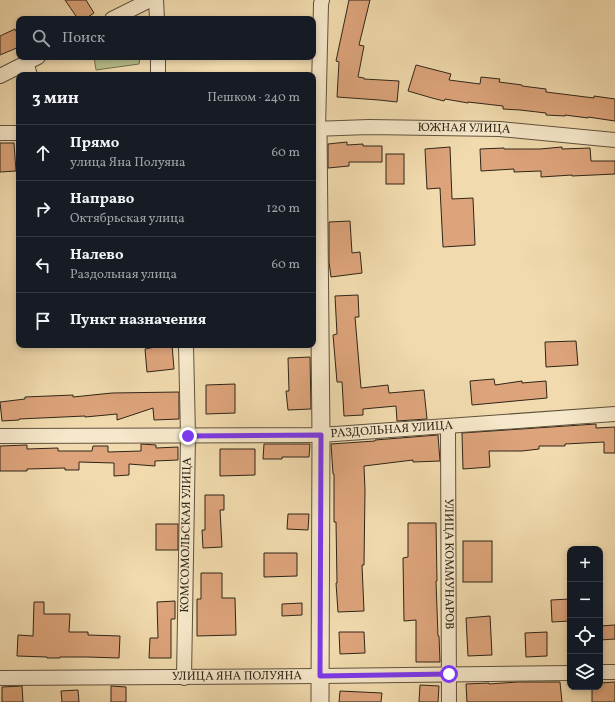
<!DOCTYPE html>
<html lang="ru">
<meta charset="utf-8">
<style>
:root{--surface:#171b24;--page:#242831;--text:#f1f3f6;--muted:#9ea1a6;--line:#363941}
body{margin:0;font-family:Vollkorn,serif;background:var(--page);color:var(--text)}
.controls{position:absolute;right:12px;bottom:12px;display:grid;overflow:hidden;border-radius:8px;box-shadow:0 2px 6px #0003}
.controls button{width:36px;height:36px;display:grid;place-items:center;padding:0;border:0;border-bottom:1px solid var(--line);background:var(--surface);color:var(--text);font:20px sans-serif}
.stop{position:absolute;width:12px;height:12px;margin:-9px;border:3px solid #7c3aed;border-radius:50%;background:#fff}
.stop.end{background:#7c3aed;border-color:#fff;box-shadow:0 1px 4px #0008}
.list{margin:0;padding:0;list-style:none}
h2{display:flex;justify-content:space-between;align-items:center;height:52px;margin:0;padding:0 16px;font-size:17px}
h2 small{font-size:13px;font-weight:400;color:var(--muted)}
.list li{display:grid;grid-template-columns:26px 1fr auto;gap:12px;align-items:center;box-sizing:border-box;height:56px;padding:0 16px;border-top:1px solid var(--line)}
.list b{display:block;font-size:15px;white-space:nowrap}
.list p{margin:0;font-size:13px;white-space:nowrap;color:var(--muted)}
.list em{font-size:13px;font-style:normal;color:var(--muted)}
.icon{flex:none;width:22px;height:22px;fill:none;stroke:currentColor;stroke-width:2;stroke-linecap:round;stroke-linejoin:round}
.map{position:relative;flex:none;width:615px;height:702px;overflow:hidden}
.search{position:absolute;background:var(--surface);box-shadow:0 2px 6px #0003;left:16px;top:16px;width:300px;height:44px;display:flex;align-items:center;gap:10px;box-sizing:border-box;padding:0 14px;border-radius:8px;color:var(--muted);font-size:15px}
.panel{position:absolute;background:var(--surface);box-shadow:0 2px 6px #0003;left:16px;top:72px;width:300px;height:276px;border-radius:8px}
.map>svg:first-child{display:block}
</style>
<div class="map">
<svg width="615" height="702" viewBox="0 0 615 702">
<rect width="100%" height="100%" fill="#f1dbae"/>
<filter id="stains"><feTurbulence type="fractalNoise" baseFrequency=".005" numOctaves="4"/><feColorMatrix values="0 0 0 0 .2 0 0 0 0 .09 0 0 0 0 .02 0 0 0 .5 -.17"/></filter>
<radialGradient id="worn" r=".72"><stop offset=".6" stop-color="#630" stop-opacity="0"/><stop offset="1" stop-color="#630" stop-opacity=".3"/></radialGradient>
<polygon fill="#b9c08b" stroke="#747252" points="94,57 140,57 139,64 96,70"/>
<g fill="#dda47b" stroke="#2f2518">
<polygon points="65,0 86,0 94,13 85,19 78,19"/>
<polygon points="349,0 370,0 359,45 364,46 358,77 364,78 364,79 399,81 397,102 379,100 337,97 339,62 336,61"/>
<polygon points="15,29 19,37 19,47 0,55 0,36"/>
<polygon points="416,65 451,74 449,80 480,84 481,77 500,79 499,82 522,85 522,86 546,89 546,92 594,98 594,96 615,99 615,121 588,117 588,118 565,115 565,116 546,115 546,113 520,110 503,109 503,106 468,102 468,103 445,99 444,101 432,98 408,91"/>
<polygon points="347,142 347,145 363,144 363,146 382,146 382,162 349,162 349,166 328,168 328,144"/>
<polygon points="0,143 14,143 16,171 0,172"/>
<polygon points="450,147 452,199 473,198 475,245 443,247 440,188 427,189 425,149"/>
<polygon points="562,147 562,149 590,148 591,161 615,161 615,174 572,176 572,175 541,177 541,171 514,172 514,169 481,171 480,149 504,148 504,149 540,149"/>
<rect x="386" y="154" width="18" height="30"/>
<polygon points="350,221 352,253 360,252 362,273 331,277 329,262 329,222"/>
<polygon points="358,295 359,317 355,317 361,388 388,385 389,393 424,390 427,419 397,421 396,406 363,409 363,415 344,416 342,382 337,382 333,335 337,334 335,296"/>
<polygon points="576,341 578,365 546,367 545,342"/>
<polygon points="155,345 172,345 174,369 147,372 145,349 155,347"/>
<polygon points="310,357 311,409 288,410 286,391 289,391 288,358"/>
<polygon points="494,379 495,385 522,381 522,383 546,381 547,398 472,405 470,381"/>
<polygon points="235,384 235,413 206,414 206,385"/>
<polygon points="179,392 179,419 154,420 153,408 117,420 117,414 85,417 85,416 19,419 19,420 2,421 0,402 25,399 25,397 73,395 73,397 112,393"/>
<polygon points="596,424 596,428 615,427 615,453 604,453 604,442 565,444 565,446 539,446 539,449 522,451 489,451 490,467 463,469 462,433"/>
<polygon points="438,435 440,461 413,462 413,460 364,466 365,490 364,565 362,565 364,611 338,612 336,583 337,583 336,522 334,522 334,474 333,474 331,444 375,441 375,440"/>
<polygon points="141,444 156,445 156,448 178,447 178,460 155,461 155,466 129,464 129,475 114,476 114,463 79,462 79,470 65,470 65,468 27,469 27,471 0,471 0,446 27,445 27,449 58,448 58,451 92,451 93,446 108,446 108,452 141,451"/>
<polygon points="264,444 310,444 309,457 282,457 282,459 263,459"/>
<polygon points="220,449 255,449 255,475 220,476"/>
<polygon points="205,495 224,495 224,510 220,510 222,547 203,548 202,530 205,530"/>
<polygon points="288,514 309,514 308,530 287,529"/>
<polygon points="408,523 436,523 437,581 436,581 438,636 439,636 440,662 416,662 416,620 404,621 403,558 408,557"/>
<rect x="156" y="524" width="22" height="26"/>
<rect x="463" y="541" width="29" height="41"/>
<polygon points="264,553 297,553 297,576 264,577"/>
<polygon points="201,573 222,573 222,598 235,598 236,635 197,636 197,599 201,599"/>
<polygon points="570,599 570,621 552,622 551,600"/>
<polygon points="175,601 175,619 171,619 171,658 149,658 150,638 158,638 157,602"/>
<polygon points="34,602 44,602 44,614 70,614 69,632 88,632 88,635 120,636 119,658 88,657 60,657 60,658 47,658 47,657 17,656 18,635 33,636"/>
<polygon points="302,603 302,615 282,616 282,604"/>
<polygon points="490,616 492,655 468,656 466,618"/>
<polygon points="615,625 615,639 600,640 600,626"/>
<polygon points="339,632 364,632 365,653 340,654"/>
<polygon points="547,632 547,656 526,657 525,633"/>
<polygon points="518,682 560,682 562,702 467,702 466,684 489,683 489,684"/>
<polygon points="615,682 615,702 592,702 592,687 600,687 600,683"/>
<polygon points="420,685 439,686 438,702 419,702"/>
<polygon points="22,686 23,702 2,702 2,687"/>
<polygon points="111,686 126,687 126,702 111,702"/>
<polygon points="78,690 79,702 62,702 61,691"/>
<polygon points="340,691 382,693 381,702 339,702"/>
</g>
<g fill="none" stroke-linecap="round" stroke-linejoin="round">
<g stroke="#60523e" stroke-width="16">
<g id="minor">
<polyline points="156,0 157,19"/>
<polyline points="112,19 150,0"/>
<polyline points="158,57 158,75"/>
<polyline points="26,63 30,75"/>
<polyline points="0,76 38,57"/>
<path id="s1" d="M 313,129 L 369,127 L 500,129 L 615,140"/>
<polyline points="318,129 321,4 322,0"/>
<polyline points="0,133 19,133"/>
<path id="s2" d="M 448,426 L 449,702"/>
<path id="s3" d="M 0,436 L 321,435 L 615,414"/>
<polyline points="600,672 615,672"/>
<path id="s4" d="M 0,678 L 320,676 L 570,673"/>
<path id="s5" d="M 184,678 L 188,436 L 186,345"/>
</g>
</g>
<g stroke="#60523e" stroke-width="19">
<polyline id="tertiary" points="318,129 321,435 320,702"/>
</g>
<use href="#minor" stroke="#f6e8ca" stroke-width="14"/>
<use href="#tertiary" stroke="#f6e8ca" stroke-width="17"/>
</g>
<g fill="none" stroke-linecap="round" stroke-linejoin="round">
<polyline stroke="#7c3aed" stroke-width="5" points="188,436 321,435 320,676 449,674"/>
</g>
<g text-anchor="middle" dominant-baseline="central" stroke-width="4" stroke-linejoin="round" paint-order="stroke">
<g font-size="12" fill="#2f2518" stroke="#f6e8ca">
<text stroke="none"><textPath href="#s1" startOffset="151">ЮЖНАЯ УЛИЦА</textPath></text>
<text stroke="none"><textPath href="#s3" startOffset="392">РАЗДОЛЬНАЯ УЛИЦА</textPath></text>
<text stroke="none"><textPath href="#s5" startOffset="143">КОМСОМОЛЬСКАЯ УЛИЦА</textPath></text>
<text stroke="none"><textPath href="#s2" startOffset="138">УЛИЦА КОММУНАРОВ</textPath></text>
<text stroke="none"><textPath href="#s4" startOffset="237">УЛИЦА ЯНА ПОЛУЯНА</textPath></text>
</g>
</g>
<rect width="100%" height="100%" filter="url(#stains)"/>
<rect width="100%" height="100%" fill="url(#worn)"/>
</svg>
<div class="controls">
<button>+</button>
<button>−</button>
<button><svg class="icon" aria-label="locate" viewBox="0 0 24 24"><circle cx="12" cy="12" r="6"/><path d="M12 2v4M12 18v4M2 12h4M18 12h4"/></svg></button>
<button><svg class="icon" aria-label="layers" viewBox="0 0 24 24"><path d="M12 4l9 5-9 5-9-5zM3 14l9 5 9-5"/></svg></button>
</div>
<div class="stop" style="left:449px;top:674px"></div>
<div class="stop end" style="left:188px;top:436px"></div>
<div class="search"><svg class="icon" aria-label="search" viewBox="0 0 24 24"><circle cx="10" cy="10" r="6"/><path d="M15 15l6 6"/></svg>Поиск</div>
<section class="panel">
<h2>3 мин<small>Пешком · 240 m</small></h2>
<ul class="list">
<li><svg class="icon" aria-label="ahead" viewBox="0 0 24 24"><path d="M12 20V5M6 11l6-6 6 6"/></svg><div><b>Прямо</b><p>улица Яна Полуяна</p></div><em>60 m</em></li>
<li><svg class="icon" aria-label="right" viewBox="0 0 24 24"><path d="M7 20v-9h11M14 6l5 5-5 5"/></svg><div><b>Направо</b><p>Октябрьская улица</p></div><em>120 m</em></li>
<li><svg class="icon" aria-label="left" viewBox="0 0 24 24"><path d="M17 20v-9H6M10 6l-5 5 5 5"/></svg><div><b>Налево</b><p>Раздольная улица</p></div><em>60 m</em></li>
<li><svg class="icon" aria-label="arrive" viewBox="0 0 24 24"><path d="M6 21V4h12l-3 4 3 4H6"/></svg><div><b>Пункт назначения</b></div></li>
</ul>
</section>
</div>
